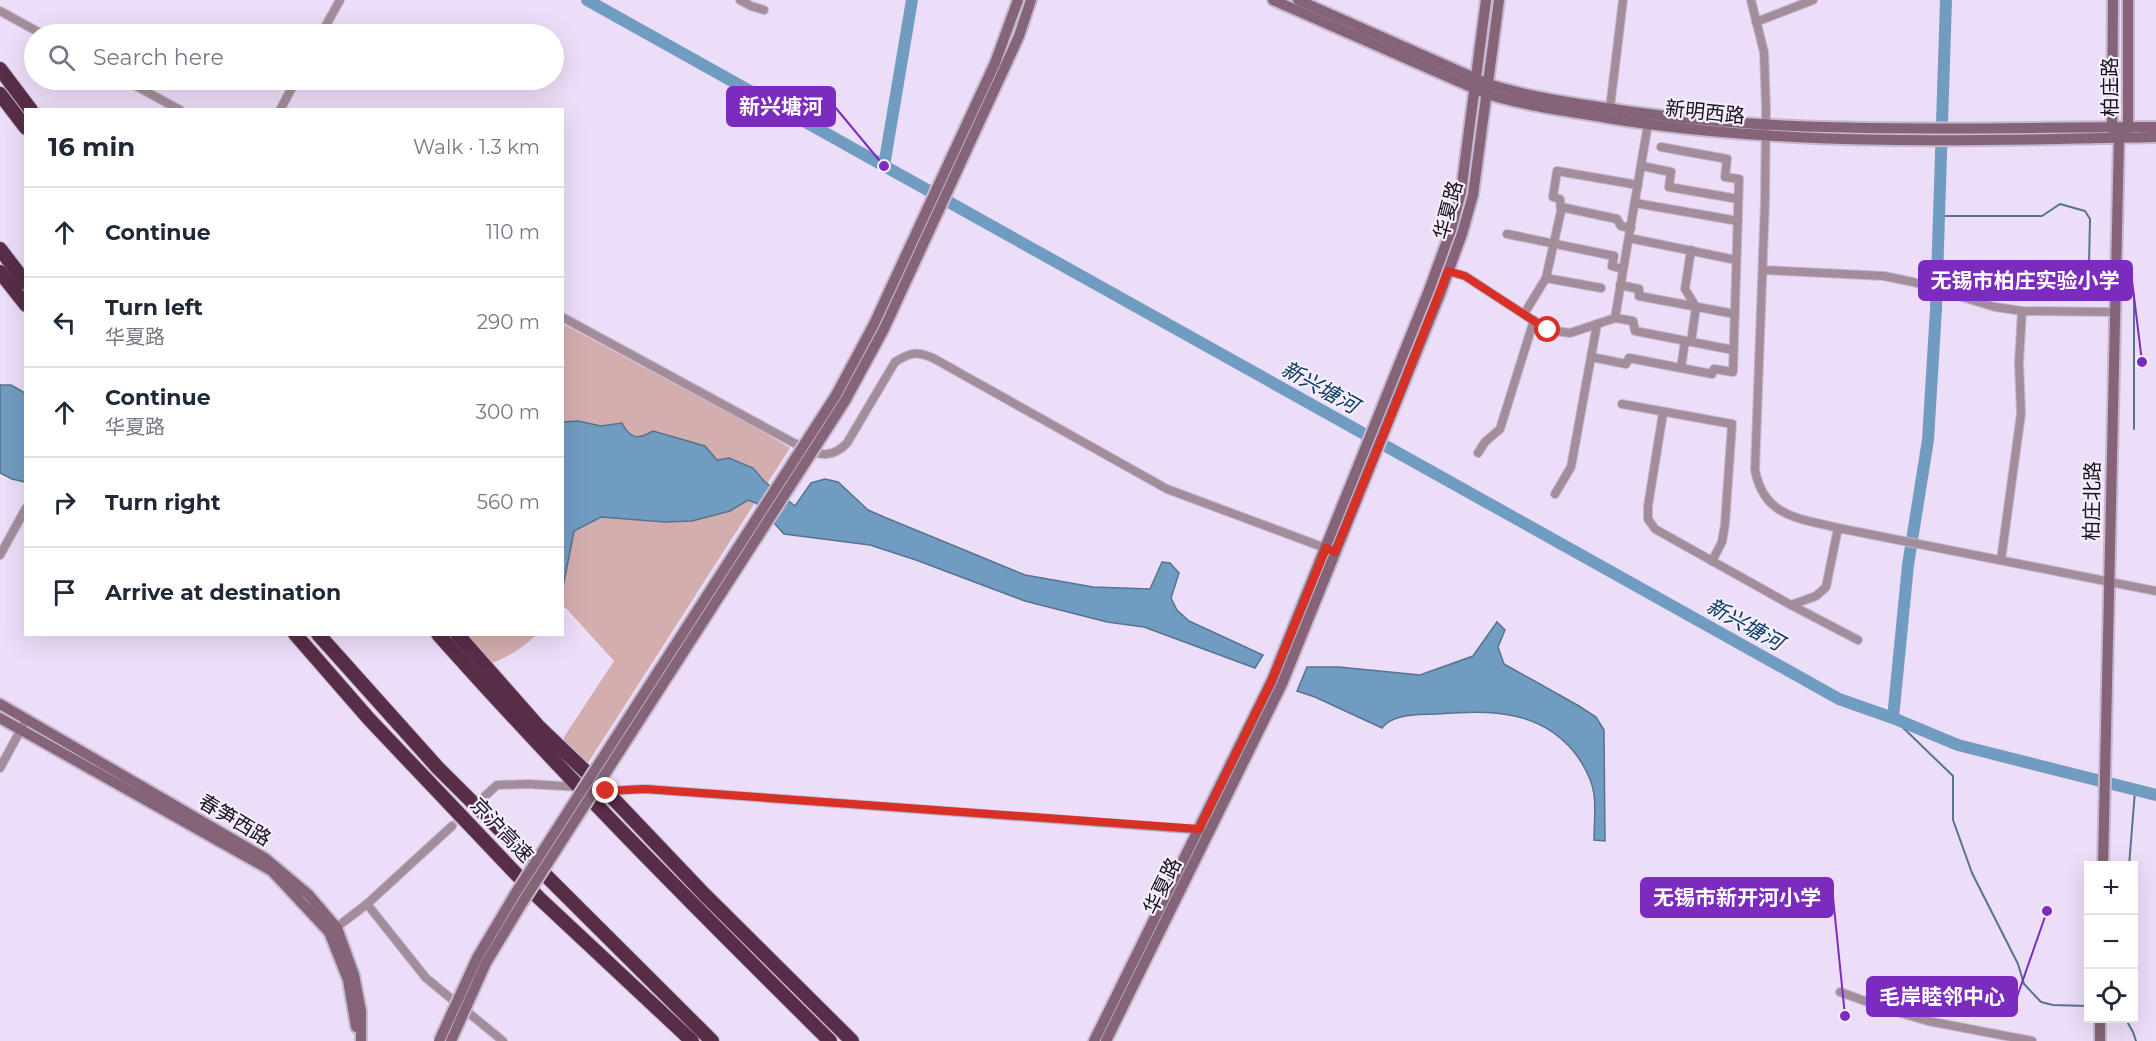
<!DOCTYPE html>
<meta charset="utf-8">
<style>
:root{--surface:#fff;--page:#f6f6f7;--text:#1f2937;--muted:#747a83;--line:#e0e1e3}
body{margin:0;font-family:Montserrat,"Noto Sans SC",sans-serif;background:var(--page);color:var(--text)}
.controls{position:absolute;right:18px;bottom:18px;display:grid;overflow:hidden;border-radius:0px;box-shadow:0 6px 24px #0002}
.controls button{width:54px;height:54px;display:grid;place-items:center;padding:0;border:0;border-bottom:2px solid var(--line);background:var(--surface);color:var(--text);font:30px sans-serif}
.stop{position:absolute;width:18px;height:18px;margin:-14px;border:4px solid #d93025;border-radius:50%;background:#fff}
.stop.end{background:#d93025;border-color:#fff;box-shadow:0 2px 6px #0008}
.list{margin:0;padding:0;list-style:none}
h2{display:flex;justify-content:space-between;align-items:center;height:78px;margin:0;padding:0 24px;font-size:26px}
h2 small{font-size:20px;font-weight:400;color:var(--muted)}
.list li{display:grid;grid-template-columns:39px 1fr auto;gap:18px;align-items:center;box-sizing:border-box;height:90px;padding:0 24px;border-top:2px solid var(--line)}
.list b{display:block;font-size:22px;white-space:nowrap}
.list p{margin:0;font-size:20px;white-space:nowrap;color:var(--muted)}
.list em{font-size:20px;font-style:normal;color:var(--muted)}
.icon{flex:none;width:33px;height:33px;fill:none;stroke:currentColor;stroke-width:2;stroke-linecap:round;stroke-linejoin:round}
.map{position:relative;flex:none;width:2156px;height:1041px;overflow:hidden}
.search{position:absolute;background:var(--surface);box-shadow:0 6px 24px #0002;left:24px;top:24px;width:540px;height:66px;display:flex;align-items:center;gap:15px;box-sizing:border-box;padding:0 21px;border-radius:33px;color:var(--muted);font-size:22px}
.panel{position:absolute;background:var(--surface);box-shadow:0 6px 24px #0002;left:24px;top:108px;width:540px;height:528px;border-radius:0px}
.map>svg:first-child{display:block}
</style>
<div class="map">
<svg width="2156" height="1041" viewBox="0 0 2156 1041">
<rect width="100%" height="100%" fill="#ecddf8"/>
<g fill="#d4aeae">
<polygon points="563,324 750,424 790,448 586,766 564,744 564,737 614,661 565,607 563,609"/>
<path d="M 464,635 L 536,635 C 524,647 508,657 492,663 Z"/>
</g>
<g fill="#719cc1" stroke="#56738f" stroke-width="1.5">
<polygon points="0,385 11,385 25,393 25,482 12,479 0,473"/>
<path d="M 578,421 L 601,426 L 622,423 C 630,439 638,440 653,431 L 705,446 L 717,460 L 729,458 L 753,468 L 764,481 L 795,506 L 811,483 L 825,479 L 838,482 L 868,510 L 884,517 L 1025,575 L 1093,587 L 1150,589 L 1162,562 L 1170,563 L 1179,573 L 1171,598 L 1177,610 L 1189,621 L 1263,655 L 1255,668 L 1144,627 L 1107,622 L 1025,601 L 916,560 L 870,545 L 784,534 L 756,503 L 748,500 L 730,511 L 692,521 L 665,522 L 601,517 L 574,531 L 563,587 L 563,422 Z"/>
<path d="M 1497,622 L 1505,630 L 1498,647 L 1504,664 L 1579,706 L 1596,717 L 1604,730 L 1605,841 L 1594,840 C 1594,825 1596,809 1594,794 C 1592,780 1586,769 1578,757 C 1543,709 1491,710 1437,714 C 1419,715 1394,713 1382,728 L 1315,697 L 1297,691 L 1307,667 L 1339,667 L 1420,675 L 1473,656 Z"/>
</g>
<g fill="none" stroke-linecap="round" stroke-linejoin="round">
<g stroke="#56738f" stroke-width="2">
<polyline points="1938,216 2042,216 2060,204 2085,211 2090,219 2089,265 2111,280"/>
<polyline points="2121,286 2134,295 2134,429"/>
<polyline points="1893,718 1953,776 1953,820 1972,873 2018,964 2024,984 2041,1002 2053,1005 2088,1006"/>
<polyline points="2129,866 2135,791"/>
<polyline points="2125,1018 2133,1032 2136,1041"/>
</g>
<g stroke="#719cc1" stroke-width="12">
<polyline points="587,0 1839,699 1893,718 1958,745 2156,795"/>
<polyline points="884,166 912,0"/>
<polyline points="1893,718 1908,565 1928,440 1936,309 1946,0"/>
</g>
<polyline stroke="#ccbfd7" stroke-width="8" stroke-dasharray="8 4" stroke-linecap="butt" points="452,826 485,796"/>
<g stroke="#c6b8d0" stroke-width="10">
<g id="street">
<polyline points="740,0 751,6 764,10"/>
<path d="M 1751,0 L 1764,52 L 1766,108 L 1765,201 L 1755,470 C 1764,517 1798,518 1838,528 L 2156,591"/>
<polyline points="0,11 42,34"/>
<polyline points="1756,22 1813,0"/>
<polyline points="321,34 340,0"/>
<polyline points="125,80 180,110"/>
<polyline points="1610,108 1623,0"/>
<polyline points="280,110 296,80"/>
<polyline points="1642,166 1671,172 1669,187 1738,199"/>
<polyline points="1635,203 1738,221"/>
<polyline points="1561,207 1617,219 1621,226 1631,228"/>
<polyline points="1507,234 1614,256 1612,266 1623,269"/>
<polyline points="1629,238 1736,260"/>
<polyline points="1763,270 1884,276 1913,282 1995,307 2022,311 2114,312"/>
<polyline points="1448,271 1465,276 1548,330 1570,333 1615,318 1648,124"/>
<polyline points="1546,278 1601,288"/>
<polyline points="1620,285 1639,289 1639,296 1735,314"/>
<polyline points="1524,314 1546,278 1561,211 1560,199 1553,197 1557,171 1638,185"/>
<path d="M 562,317 L 792,442 C 813,452 828,463 847,443 L 895,362 C 911,352 916,351 933,358 L 1167,489 L 1328,549"/>
<polyline points="1615,318 1633,321 1635,331 1733,350"/>
<polyline points="1691,342 1696,307 1685,289 1691,250"/>
<polyline points="1591,357 1626,364 1629,358 1712,374 1714,369 1733,372 1739,179 1725,177 1727,159 1661,147"/>
<polyline points="1681,368 1685,341"/>
<polyline points="1622,404 1732,424 1725,524 1722,542 1712,561"/>
<polyline points="1663,413 1648,506 1648,519 1655,529 1791,605 1816,596 1826,587 1838,528"/>
<polyline points="1478,453 1485,442 1500,429 1534,320"/>
<polyline points="1555,494 1571,467 1597,324"/>
<polyline points="0,555 26,508"/>
<polyline points="2001,560 2021,414 2019,362 2022,311"/>
<polyline points="1791,605 1858,640"/>
<polyline points="0,768 26,720"/>
<polyline points="606,791 645,789 1201,830"/>
<polyline points="485,796 497,785 528,784 580,787"/>
<polyline points="367,904 426,978 503,1041"/>
<polyline points="333,930 367,904 452,826"/>
<polyline points="1840,992 1887,1009 1928,1021 2032,1041"/>
</g>
</g>
<g stroke="#c6b8d0" stroke-width="14">
<g id="secondary">
<path d="M 1273,0 L 1487,94 C 1526,106 1566,111 1607,118 C 1786,147 1975,141 2156,137"/>
<path d="M 1298,0 L 1488,84 C 1533,98 1579,104 1626,111 C 1801,136 1979,127 2156,127"/>
<polyline points="2113,0 2112,128 2115,133"/>
<polyline points="995,63 1018,0"/>
<polyline points="1004,69 1019,36 1031,0"/>
<polyline points="2125,131 2128,127 2128,0"/>
<polyline points="0,704 265,858 308,894 337,928 354,975 361,1011 361,1041"/>
<polyline points="0,718 272,871 329,932 348,980 356,1027"/>
<polyline points="2103,866 2119,138"/>
<polyline points="2100,1018 2100,1041"/>
<polyline points="1094,1041 1272,680 1429,290 1451,230 1461,192 1486,0"/>
<polyline points="1106,1041 1282,684 1440,294 1462,234 1473,195 1499,0"/>
</g>
</g>
<g stroke="#c6b8d0" stroke-width="16">
<g id="highway">
<polyline points="0,69 31,110"/>
<polyline points="0,94 26,128"/>
<polyline points="0,249 26,283"/>
<polyline points="0,272 26,305"/>
<polyline points="295,634 369,719 539,898 692,1041"/>
<polyline points="318,634 438,768 712,1041"/>
<path d="M 438,634 C 563,775 696,908 830,1041"/>
<polyline points="457,634 538,726 606,791 704,894 852,1041"/>
</g>
</g>
<use href="#street" stroke="#a48d9a" stroke-width="8"/>
<use href="#secondary" stroke="#846476" stroke-width="10"/>
<use href="#highway" stroke="#582d47" stroke-width="14"/>
<g stroke="#c6b8d0" stroke-width="14" stroke-linecap="butt">
<g id="secondary-bridge">
<polyline points="439,1041 477,958 515,894 836,395 874,324 995,63"/>
<polyline points="451,1041 486,963 524,900 845,401 884,329 1004,69"/>
</g>
</g>
<use href="#secondary-bridge" stroke="#846476" stroke-width="10"/>
</g>
<g fill="none" stroke-linecap="round" stroke-linejoin="round">
<polyline stroke="#d93025" stroke-width="8" points="606,791 645,789 1199,829 1272,680 1326,548 1335,552 1387,426 1448,271 1465,276 1548,330"/>
</g>
<g text-anchor="middle" dominant-baseline="central" stroke-width="4.5" stroke-linejoin="round" paint-order="stroke">
<g font-size="20" fill="#17121b" stroke="#f6edfd">
<text transform="translate(2110 87) rotate(-90)">柏庄路</text>
<text transform="translate(1705 112) rotate(6)">新明西路</text>
<text transform="translate(1448 210) rotate(-75)">华夏路</text>
<text transform="translate(2092 501) rotate(-89)">柏庄北路</text>
<text transform="translate(235 820) rotate(31)">春笋西路</text>
<text transform="translate(502 830) rotate(46)">京沪高速</text>
<text transform="translate(1162 886) rotate(-64)">华夏路</text>
</g>
<g font-size="21" font-style="italic" fill="#03395d" stroke="#f6edfd">
<text transform="translate(1320 387) rotate(29)">新兴塘河</text>
<text transform="translate(1745 624) rotate(29)">新兴塘河</text>
</g>
</g>
<path fill="none" stroke="#7b2cbf" stroke-width="2" d="M884 166L835 107M2142 362L2132 280M1845 1016L1833 897M2047 911L2017 997"/>
<g fill="#7b2cbf" stroke="#f6edfd" stroke-width="2">
<circle cx="884" cy="166" r="6"/>
<circle cx="2142" cy="362" r="6"/>
<circle cx="1845" cy="1016" r="6"/>
<circle cx="2047" cy="911" r="6"/>
</g>
<g fill="#7b2cbf" stroke="#7b2cbf" stroke-width="2">
<rect x="727" y="87" width="108" height="39" rx="6"/>
<rect x="1919" y="261" width="213" height="39" rx="6"/>
<rect x="1641" y="878" width="192" height="39" rx="6"/>
<rect x="1867" y="977" width="150" height="39" rx="6"/>
</g>
<g font-size="21" text-anchor="middle" font-weight="bold" fill="#fff">
<text x="781" y="114">新兴塘河</text>
<text x="2025" y="288">无锡市柏庄实验小学</text>
<text x="1737" y="905">无锡市新开河小学</text>
<text x="1942" y="1004">毛岸睦邻中心</text>
</g>
</svg>
<div class="controls">
<button>+</button>
<button>−</button>
<button><svg class="icon" aria-label="locate" viewBox="0 0 24 24"><circle cx="12" cy="12" r="6"/><path d="M12 2v4M12 18v4M2 12h4M18 12h4"/></svg></button>
</div>
<div class="stop" style="left:1548px;top:330px"></div>
<div class="stop end" style="left:606px;top:791px"></div>
<div class="search"><svg class="icon" aria-label="search" viewBox="0 0 24 24"><circle cx="10" cy="10" r="6"/><path d="M15 15l6 6"/></svg>Search here</div>
<section class="panel">
<h2>16 min<small>Walk · 1.3 km</small></h2>
<ul class="list">
<li><svg class="icon" aria-label="ahead" viewBox="0 0 24 24"><path d="M12 20V5M6 11l6-6 6 6"/></svg><div><b>Continue</b></div><em>110 m</em></li>
<li><svg class="icon" aria-label="left" viewBox="0 0 24 24"><path d="M17 20v-9H6M10 6l-5 5 5 5"/></svg><div><b>Turn left</b><p>华夏路</p></div><em>290 m</em></li>
<li><svg class="icon" aria-label="ahead" viewBox="0 0 24 24"><path d="M12 20V5M6 11l6-6 6 6"/></svg><div><b>Continue</b><p>华夏路</p></div><em>300 m</em></li>
<li><svg class="icon" aria-label="right" viewBox="0 0 24 24"><path d="M7 20v-9h11M14 6l5 5-5 5"/></svg><div><b>Turn right</b></div><em>560 m</em></li>
<li><svg class="icon" aria-label="arrive" viewBox="0 0 24 24"><path d="M6 21V4h12l-3 4 3 4H6"/></svg><div><b>Arrive at destination</b></div></li>
</ul>
</section>
</div>
